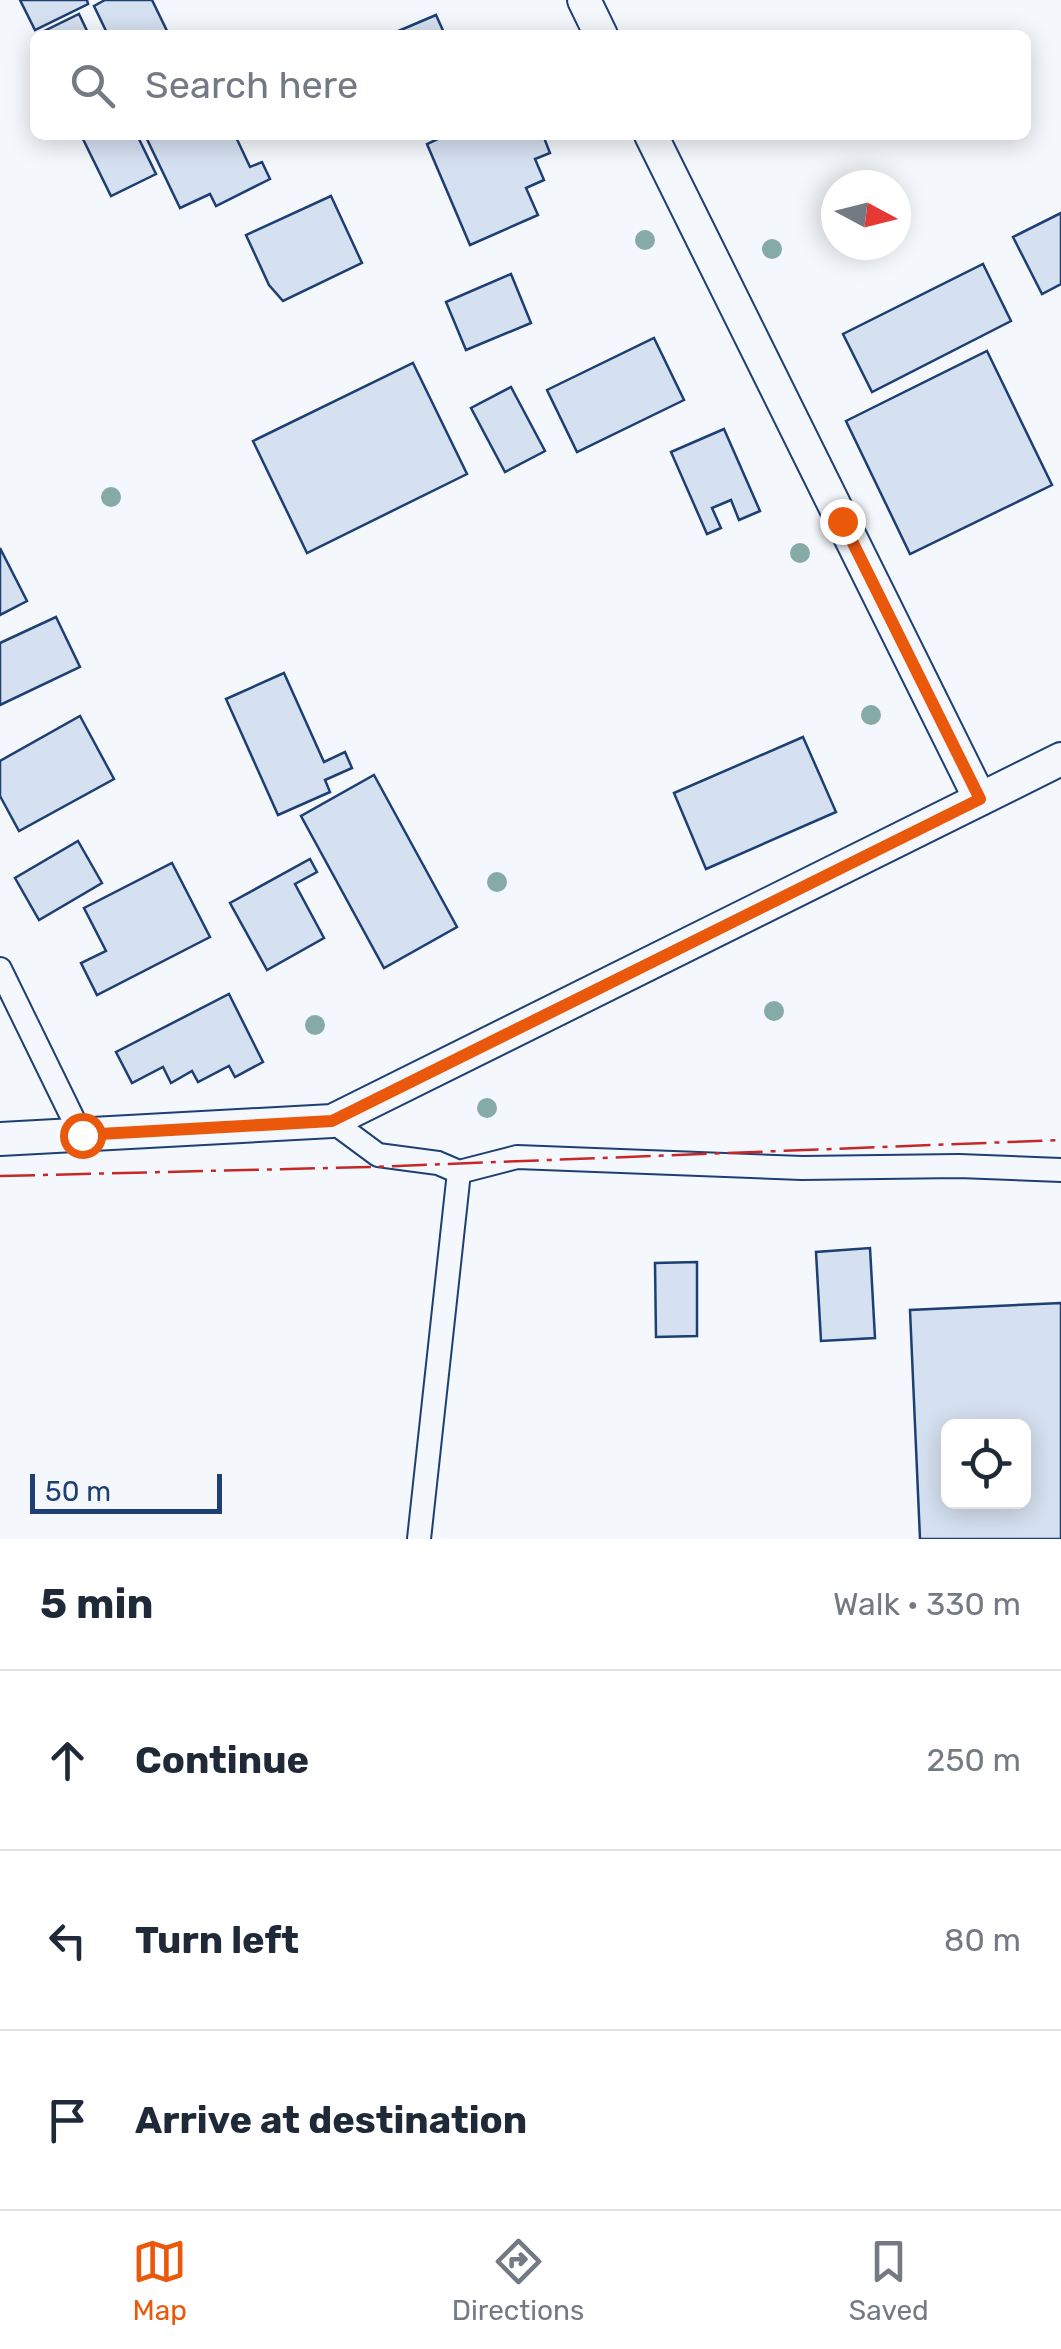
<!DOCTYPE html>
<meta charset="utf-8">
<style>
:root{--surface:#fff;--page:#f2f2f3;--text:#1f2937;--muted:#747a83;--line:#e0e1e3;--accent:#ea580c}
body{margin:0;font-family:Rubik,sans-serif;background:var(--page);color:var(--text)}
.controls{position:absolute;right:30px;bottom:30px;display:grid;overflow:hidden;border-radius:15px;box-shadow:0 5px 25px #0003}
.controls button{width:90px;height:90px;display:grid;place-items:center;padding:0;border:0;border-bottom:2px solid var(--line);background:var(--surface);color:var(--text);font:50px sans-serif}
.compass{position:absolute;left:821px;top:170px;width:90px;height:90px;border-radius:50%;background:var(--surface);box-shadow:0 5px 25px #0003;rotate:97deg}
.scale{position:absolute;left:30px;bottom:25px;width:192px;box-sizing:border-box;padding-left:10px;border:5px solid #1d3f73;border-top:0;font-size:28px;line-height:35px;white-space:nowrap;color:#1d3f73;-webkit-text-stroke:8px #f4f7fb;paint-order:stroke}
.stop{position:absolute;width:30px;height:30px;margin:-22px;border:8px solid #ea580c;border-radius:50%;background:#fff}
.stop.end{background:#ea580c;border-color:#fff;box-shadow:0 2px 10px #0008}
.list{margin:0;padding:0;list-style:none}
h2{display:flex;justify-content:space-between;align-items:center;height:130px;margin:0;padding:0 40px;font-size:42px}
h2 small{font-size:32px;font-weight:400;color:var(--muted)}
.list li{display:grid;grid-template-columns:65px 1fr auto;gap:30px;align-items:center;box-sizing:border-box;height:180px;padding:0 40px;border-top:2px solid var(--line)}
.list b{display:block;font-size:38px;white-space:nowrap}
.list em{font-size:32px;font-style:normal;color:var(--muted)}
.icon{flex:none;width:55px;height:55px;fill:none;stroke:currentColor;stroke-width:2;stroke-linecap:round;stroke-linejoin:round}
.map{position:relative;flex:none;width:1061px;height:1539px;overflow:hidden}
.search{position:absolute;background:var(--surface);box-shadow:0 5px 25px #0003;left:30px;right:30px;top:30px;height:110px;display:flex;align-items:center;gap:25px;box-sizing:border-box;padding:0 35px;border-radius:15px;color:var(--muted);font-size:38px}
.sheet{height:670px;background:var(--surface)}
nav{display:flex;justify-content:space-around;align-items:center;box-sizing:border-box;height:140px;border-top:2px solid var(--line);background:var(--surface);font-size:28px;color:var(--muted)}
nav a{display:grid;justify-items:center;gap:5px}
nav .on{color:var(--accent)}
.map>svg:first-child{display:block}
</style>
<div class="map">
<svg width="1061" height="1539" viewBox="0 0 1061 1539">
<rect width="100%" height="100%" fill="#f4f7fb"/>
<g fill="#d5e0f0" stroke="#1d3f73" stroke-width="2.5" fill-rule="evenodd">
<polygon points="20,0 87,0 88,4 35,30"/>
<polygon points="105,0 152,0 169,35 108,35 94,6"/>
<polygon points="79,14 89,35 36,35"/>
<polygon points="436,15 445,35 389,35"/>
<polygon points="81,135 137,135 156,174 111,196"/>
<polygon points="145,135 235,135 250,167 262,162 270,179 216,206 210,194 180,208"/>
<polygon points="446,135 543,135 550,153 535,159 544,180 526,188 538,215 470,245 427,144"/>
<polygon points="331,196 362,263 283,301 269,285 246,235"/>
<polygon points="1061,213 1061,284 1042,294 1013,237"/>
<polygon points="983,264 1011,321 872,392 843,334"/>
<polygon points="511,274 531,323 466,350 446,302"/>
<polygon points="654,338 684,400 577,452 547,390"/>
<polygon points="987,351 1052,485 910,554 846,421"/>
<polygon points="413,363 467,474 307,553 253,441"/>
<polygon points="511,387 545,451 505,472 471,408"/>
<polygon points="724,429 760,511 739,520 731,500 712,508 721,528 707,534 671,452"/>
<polygon points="0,548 27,601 0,615"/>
<polygon points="56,617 80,667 0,705 0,643"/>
<polygon points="284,673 324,762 345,752 352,768 325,780 330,792 278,815 226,699"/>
<polygon points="80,716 114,779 19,831 0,796 0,761"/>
<polygon points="803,737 836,812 706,869 674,793"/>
<polygon points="374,775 457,927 384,968 301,816"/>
<polygon points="78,841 102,883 39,920 15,878"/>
<polygon points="310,859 317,872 295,884 324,938 267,970 230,903"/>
<polygon points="172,863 210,937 97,995 81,963 106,951 84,908"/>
<polygon points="229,994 263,1062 235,1077 229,1066 198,1082 192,1071 171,1083 163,1067 132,1083 116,1052"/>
<polygon points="870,1248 875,1338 821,1341 816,1252"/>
<polygon points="697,1262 697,1336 656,1337 655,1263"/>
<path d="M 1061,1303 L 1061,1539 L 920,1539 L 910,1310 ZM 948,1426 L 1024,1426 L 1024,1502 L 948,1502 Z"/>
</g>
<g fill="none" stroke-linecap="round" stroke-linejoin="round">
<g stroke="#1d3f73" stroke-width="26">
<g id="street">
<polyline points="0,969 81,1135"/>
<polyline points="332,1121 378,1155 438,1163 459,1172 517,1157 802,1168 959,1166 1061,1170"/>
<polyline points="419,1539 459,1172"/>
</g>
</g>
<g stroke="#1d3f73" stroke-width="36">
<g id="secondary">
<polyline points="584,0 601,35"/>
<polyline points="651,135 980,799"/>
<polyline points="0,1139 332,1121 1061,759"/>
</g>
</g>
<use href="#street" stroke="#f4f7fb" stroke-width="22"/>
<use href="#secondary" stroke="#f4f7fb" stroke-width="32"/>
<polyline stroke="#c62828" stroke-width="2.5" stroke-dasharray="35 8 5 8" stroke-linecap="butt" points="0,1176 370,1167 1061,1140"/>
</g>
<g fill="#86aba6">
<circle cx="645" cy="240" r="10"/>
<circle cx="772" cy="249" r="10"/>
<circle cx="111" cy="497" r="10"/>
<circle cx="800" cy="553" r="10"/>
<circle cx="871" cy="715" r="10"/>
<circle cx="497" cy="882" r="10"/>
<circle cx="774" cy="1011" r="10"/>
<circle cx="315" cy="1025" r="10"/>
<circle cx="487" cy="1108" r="10"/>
</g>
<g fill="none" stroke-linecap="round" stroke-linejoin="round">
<polyline stroke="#ea580c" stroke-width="12" points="82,1135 332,1121 980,799 842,521"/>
</g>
</svg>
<div class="controls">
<button><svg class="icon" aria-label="locate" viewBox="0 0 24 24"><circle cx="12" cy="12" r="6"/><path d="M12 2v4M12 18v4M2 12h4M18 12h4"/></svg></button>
</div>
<svg class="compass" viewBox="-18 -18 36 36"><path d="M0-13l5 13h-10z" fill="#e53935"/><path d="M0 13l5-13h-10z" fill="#747a83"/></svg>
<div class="scale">50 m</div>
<div class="stop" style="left:82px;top:1135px"></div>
<div class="stop end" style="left:842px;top:521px"></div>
<div class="search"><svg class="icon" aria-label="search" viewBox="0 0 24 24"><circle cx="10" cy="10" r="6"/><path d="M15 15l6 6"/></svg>Search here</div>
</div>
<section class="sheet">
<h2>5 min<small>Walk · 330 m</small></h2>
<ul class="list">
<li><svg class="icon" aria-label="ahead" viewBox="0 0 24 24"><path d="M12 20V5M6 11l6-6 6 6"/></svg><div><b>Continue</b></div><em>250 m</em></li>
<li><svg class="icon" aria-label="left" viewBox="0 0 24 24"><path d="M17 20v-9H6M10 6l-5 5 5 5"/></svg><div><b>Turn left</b></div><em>80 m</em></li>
<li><svg class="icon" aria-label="arrive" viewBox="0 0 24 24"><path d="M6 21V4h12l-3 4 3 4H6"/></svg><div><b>Arrive at destination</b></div></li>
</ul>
</section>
<nav>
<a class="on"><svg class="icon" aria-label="map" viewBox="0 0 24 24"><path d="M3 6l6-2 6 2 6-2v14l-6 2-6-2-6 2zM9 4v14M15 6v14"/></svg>Map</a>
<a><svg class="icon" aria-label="directions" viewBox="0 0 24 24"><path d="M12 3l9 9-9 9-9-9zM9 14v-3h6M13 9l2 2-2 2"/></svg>Directions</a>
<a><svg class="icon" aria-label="saved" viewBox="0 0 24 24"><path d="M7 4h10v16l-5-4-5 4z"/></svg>Saved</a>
</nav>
